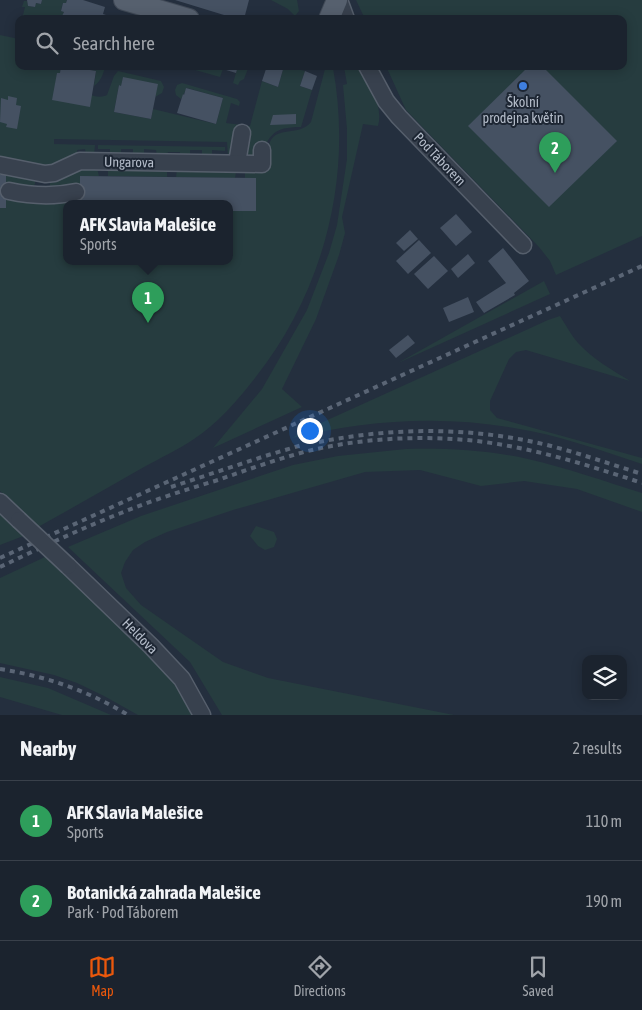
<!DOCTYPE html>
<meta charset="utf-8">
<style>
:root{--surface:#1b232e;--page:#282f3a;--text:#f1f3f6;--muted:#a0a4aa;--line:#39404a;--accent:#ea580c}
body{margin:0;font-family:"Asap Condensed",sans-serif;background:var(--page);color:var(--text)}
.controls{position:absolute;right:15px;bottom:15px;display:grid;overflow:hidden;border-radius:10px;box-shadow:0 2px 12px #0003}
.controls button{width:45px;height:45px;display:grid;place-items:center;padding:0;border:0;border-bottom:1px solid var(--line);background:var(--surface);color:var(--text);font:25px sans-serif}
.you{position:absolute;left:309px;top:430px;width:18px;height:18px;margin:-12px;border:4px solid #fff;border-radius:50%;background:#1a73e8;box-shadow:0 0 0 8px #1a73e833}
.badge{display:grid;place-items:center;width:32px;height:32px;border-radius:50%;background:var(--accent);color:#fff;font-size:16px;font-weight:700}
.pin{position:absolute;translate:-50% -41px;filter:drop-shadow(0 1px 2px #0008)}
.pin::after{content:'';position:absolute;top:26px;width:18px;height:15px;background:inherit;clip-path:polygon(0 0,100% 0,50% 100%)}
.popup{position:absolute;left:63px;top:200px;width:170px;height:65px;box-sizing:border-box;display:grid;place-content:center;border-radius:10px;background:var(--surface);filter:drop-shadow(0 1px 4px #0005);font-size:16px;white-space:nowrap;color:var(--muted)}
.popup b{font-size:19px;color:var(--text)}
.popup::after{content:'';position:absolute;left:50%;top:100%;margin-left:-10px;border:10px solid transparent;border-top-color:var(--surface)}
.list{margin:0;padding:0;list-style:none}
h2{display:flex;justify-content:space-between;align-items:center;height:65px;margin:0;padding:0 20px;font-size:21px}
h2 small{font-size:16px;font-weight:400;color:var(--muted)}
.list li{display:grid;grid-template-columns:32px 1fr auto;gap:15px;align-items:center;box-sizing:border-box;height:80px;padding:0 20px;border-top:1px solid var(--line)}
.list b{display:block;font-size:19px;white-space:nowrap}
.list p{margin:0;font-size:16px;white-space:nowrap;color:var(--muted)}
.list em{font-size:16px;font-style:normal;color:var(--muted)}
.icon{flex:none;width:28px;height:28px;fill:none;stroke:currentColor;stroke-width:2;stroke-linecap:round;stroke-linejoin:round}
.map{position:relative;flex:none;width:642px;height:715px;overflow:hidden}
.search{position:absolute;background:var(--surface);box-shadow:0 2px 12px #0003;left:15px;right:15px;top:15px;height:55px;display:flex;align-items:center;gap:12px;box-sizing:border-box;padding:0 18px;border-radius:10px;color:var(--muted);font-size:19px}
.sheet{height:225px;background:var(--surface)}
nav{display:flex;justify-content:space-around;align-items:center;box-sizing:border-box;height:70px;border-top:1px solid var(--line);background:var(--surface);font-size:14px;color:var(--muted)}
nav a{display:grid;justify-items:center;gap:2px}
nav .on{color:var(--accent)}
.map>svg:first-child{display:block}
</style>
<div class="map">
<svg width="642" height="715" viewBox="0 0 642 715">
<rect width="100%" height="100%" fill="#242f3e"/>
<g fill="#263c3f">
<polygon points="42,0 67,0 66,3 63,3 61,10 64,12 63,16 71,19 22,19 25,7 22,7 24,1 27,1 28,6 34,7 36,3 41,4"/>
<polygon points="271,0 297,0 299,11 295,16 288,9"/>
<polygon points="356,0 642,0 642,236 556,275 550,261 539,247 406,110 386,66 623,66 623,19 365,19"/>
<path d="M 0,35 L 19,39 L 19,66 L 61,66 L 60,73 L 57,73 C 69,81 92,103 107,95 L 114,76 L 118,71 L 161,81 L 164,87 L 162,93 L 155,97 L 157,84 L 123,78 L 121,86 L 119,85 L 114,112 L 151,119 L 153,109 L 216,124 L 223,98 L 187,88 L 181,99 L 176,95 L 175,90 L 177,85 L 182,83 L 237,99 L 240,102 L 239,106 L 231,103 L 226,123 L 250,126 L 262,81 L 278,87 L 284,66 L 305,71 L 300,86 L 312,90 L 301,127 C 272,127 271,135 259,157 L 252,157 L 246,153 L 250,131 L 236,132 L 232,152 L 228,156 L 227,142 L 54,139 L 54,144 L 95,145 L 94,155 L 86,154 L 85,149 L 77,150 L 78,156 L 54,167 L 34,165 L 33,163 L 0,158 Z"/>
<path d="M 82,66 L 105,66 C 103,75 101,81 94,86 L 96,71 L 84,69 L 84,67 Z"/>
<polygon points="181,66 224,66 220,77"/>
<polygon points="238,66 249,66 244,79 240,81 238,85 233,83"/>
<path d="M 360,66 C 368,84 384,105 378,126 L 363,124 L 342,217 L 345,233 L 339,255 L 316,319 L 282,389 L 302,407 L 213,448 L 262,389 L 307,310 L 329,253 L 337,225 L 347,159 L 347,129 L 343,85 L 347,84 L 344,67 Z"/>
<path d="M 333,68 C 353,177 324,291 255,378 C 238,400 217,424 194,439 C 178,450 160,458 144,467 C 109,487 74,507 38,527 L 0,491 L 0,208 L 6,208 L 6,197 L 80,198 L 80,204 L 67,204 L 67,262 L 229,262 L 229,211 L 256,211 L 256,178 L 245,178 L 245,171 L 269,170 C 269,163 268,154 269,146 C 273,124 298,138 311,122 L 325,69 Z"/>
<polygon points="98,145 225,147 225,151 212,150 212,157 202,155 202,150 190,150 190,156 180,155 180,152 168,152 167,155 157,155 156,150 144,149 144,155 133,155 133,149 121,149 121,155 110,155 110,149 98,149"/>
<polygon points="82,168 97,168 99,176 80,176 80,186 50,188 50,180"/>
<polygon points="177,169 204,170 205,172 236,172 235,178 176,177"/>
<polygon points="108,170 167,171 167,177 108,176"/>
<polygon points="0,171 35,180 35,184 32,187 6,182 6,175 0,175"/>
<polygon points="544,281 550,294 398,363"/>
<path d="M 560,316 C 566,325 571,335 578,343 C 593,359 612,370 630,381 L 526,350 L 516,352 L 509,359 L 490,401 L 490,410 L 497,418 L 642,458 L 642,464 C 600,450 558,435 514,428 C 440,415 365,420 292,438 L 312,427 L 548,320 Z"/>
<path d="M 406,449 C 447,448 488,450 528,459 C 567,468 604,481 642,493 L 642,512 L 577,489 L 524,481 L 481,486 L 420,470 L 365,472 L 233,510 L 167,532 L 145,542 L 133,550 L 125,562 L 121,573 L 126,588 L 141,605 L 223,662 L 268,678 L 454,715 L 222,715 L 190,662 L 68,547 L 141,516 L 293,465 L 338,456 Z"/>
<polygon points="0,509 26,535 0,545"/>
<polygon points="256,526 274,532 277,539 274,547 265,550 258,546 250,536"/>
<polygon points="45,557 148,652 177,686 193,713 192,715 138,715 104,696 77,683 54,675 0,663 0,578"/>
<polygon points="0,677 48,688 111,715 62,715 0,697"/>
</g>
<g fill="#455162">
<polygon points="27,0 42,0 41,4 36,3 35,7 28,6"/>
<polygon points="67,0 83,0 105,7 103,14 106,15 105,19 71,19 62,16 64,12 61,11 63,3 66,3"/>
<polygon points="175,0 249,0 244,19 237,19"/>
<polygon points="61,66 82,66 84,67 84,69 96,71 90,107 52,100 57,73 60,73"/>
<polygon points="224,66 238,66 236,73 223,69"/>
<polygon points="267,66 284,66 278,87 262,81"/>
<polygon points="529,66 542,66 617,141 549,207 468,126"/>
<polygon points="305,71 317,76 312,90 300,86"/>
<polygon points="123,77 158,84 151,119 114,112 119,85 121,86"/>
<polygon points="186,88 223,98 216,124 177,113 183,94 184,95"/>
<polygon points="8,96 17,98 16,105 21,106 17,129 6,127 7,124 0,122 1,98 8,100"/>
<polygon points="296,114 296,124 270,125 273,115"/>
<rect x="0" y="175" width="6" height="33"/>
<polygon points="80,176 256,178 256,211 229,211 229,204 80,204"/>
<polygon points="456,214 472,232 456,246 440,228"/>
<polygon points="410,230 418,239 404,251 396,243"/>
<polygon points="419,240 431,253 408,274 396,261"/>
<polygon points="503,248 529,281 514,293 515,295 484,313 476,302 506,283 488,261"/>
<polygon points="468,254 475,263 458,278 451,269"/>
<polygon points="434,256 448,271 428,289 414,274"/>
<polygon points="468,297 474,312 449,322 443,308"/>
<polygon points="408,335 415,343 396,358 389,350"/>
</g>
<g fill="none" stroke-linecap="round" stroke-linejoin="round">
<g stroke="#565f6c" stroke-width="19">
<g id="minor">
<polyline points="339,0 346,19"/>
<polyline points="367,66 386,101 399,117 523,245"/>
<polyline points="237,163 242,133"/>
<polyline points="0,165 45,174 54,173 80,161 262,164 262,150"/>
<path d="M 9,191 C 32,196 53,197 76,192"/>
<polyline points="0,502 19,520"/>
<polyline points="68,566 151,646 182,679 202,715"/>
</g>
</g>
<g stroke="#414a57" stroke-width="22">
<g id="major">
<polyline points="124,0 189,19"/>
<polyline points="329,19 337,0"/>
</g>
</g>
<use href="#minor" stroke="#38414e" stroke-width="16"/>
<use href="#major" stroke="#56606e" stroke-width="20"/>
<g stroke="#5a6575" stroke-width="4" stroke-dasharray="5 5" stroke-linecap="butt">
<path d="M 319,442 C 394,427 473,427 547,445 C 579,453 610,464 642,474"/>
<polyline points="171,487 265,456 302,445"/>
<polyline points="0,558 642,266"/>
<path d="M 0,567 C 40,548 80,529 121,513 C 153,500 185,490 218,480 C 246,470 275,460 304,452 C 359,438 421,435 477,441 C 534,448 588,465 642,483"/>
<path d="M 0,669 C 45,676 89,691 128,715"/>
</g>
<g stroke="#565f6c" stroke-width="19" stroke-linecap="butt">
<polyline id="minor-bridge" points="19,520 68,566"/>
</g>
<use href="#minor-bridge" stroke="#38414e" stroke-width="16"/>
</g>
<circle fill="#3f7fe0" stroke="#1d2633" stroke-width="2" cx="523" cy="86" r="5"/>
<g text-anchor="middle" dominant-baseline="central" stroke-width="4" stroke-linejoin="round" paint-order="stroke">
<g font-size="14" fill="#b4bcc9" stroke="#1d2633">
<text x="523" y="102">Školní<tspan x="523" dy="16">prodejna květin</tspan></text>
</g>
<g font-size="14" fill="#b4bcc9" stroke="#1d2633">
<text transform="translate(440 159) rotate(46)">Pod Táborem</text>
<text transform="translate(129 162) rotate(1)">Ungarova</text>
<text transform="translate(140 636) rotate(45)">Heldova</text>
</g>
</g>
</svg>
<div class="controls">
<button><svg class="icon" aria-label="layers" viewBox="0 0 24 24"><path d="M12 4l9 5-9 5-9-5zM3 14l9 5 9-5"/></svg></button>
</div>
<div class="you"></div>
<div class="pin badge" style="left:148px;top:323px;background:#2e9e5b">1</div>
<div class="popup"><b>AFK Slavia Malešice</b>Sports</div>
<div class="pin badge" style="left:555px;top:173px;background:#2e9e5b">2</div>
<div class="search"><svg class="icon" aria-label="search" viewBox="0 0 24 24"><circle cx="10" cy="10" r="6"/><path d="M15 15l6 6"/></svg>Search here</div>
</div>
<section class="sheet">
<h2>Nearby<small>2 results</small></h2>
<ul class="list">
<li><span class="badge" style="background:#2e9e5b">1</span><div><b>AFK Slavia Malešice</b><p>Sports</p></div><em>110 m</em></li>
<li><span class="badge" style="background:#2e9e5b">2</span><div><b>Botanická zahrada Malešice</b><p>Park · Pod Táborem</p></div><em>190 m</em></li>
</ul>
</section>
<nav>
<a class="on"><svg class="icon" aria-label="map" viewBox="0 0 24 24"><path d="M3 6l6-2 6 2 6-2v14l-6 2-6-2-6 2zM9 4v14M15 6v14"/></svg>Map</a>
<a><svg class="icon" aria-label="directions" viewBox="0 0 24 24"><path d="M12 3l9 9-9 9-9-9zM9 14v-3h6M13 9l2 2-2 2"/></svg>Directions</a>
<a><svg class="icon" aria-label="saved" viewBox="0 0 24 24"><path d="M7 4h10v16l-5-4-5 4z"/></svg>Saved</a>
</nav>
